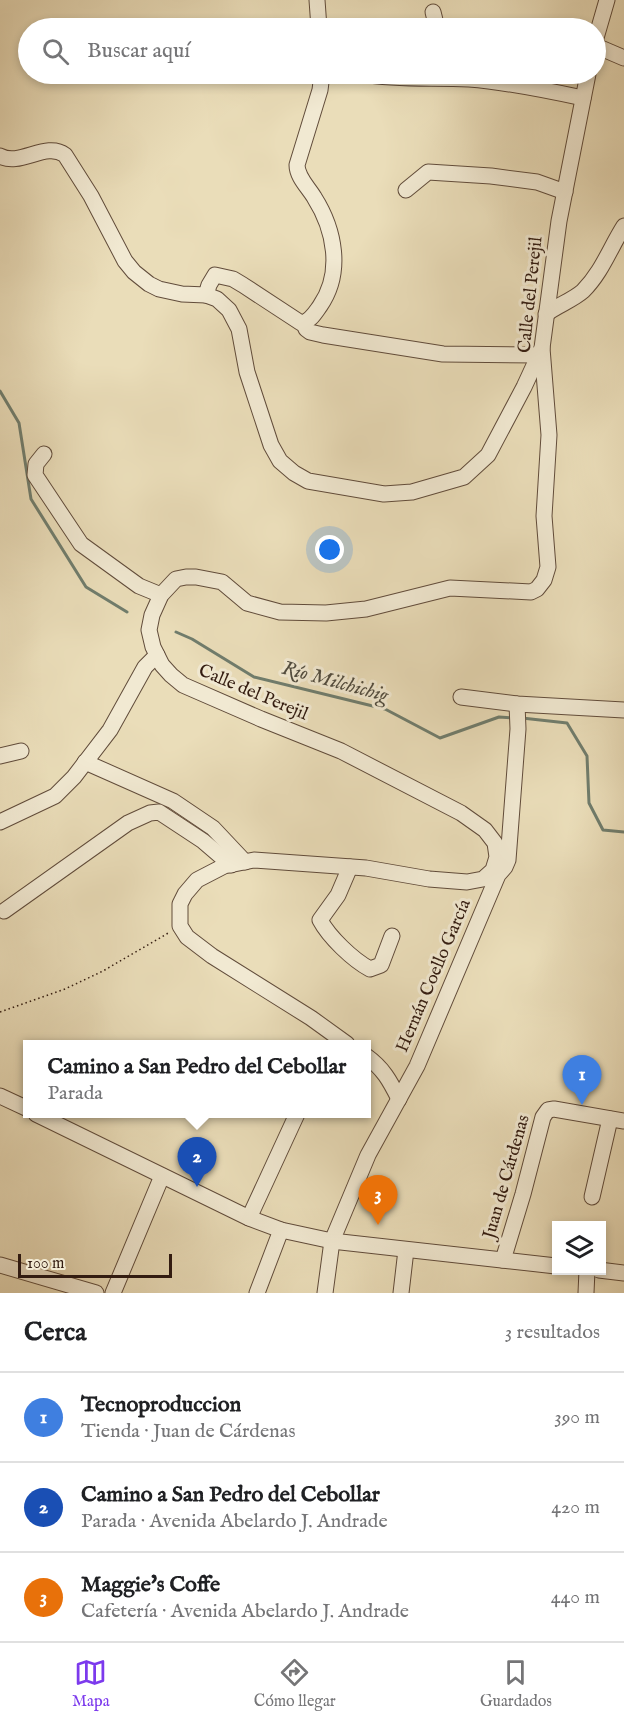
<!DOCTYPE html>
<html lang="es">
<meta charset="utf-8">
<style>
:root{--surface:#fff;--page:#f6f6f6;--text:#202124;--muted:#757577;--line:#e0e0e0;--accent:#7c3aed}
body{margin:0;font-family:"IM FELL English",serif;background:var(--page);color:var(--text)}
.controls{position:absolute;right:18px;bottom:18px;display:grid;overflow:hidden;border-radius:0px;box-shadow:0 3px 9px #0003}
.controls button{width:54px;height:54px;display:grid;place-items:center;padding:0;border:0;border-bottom:2px solid var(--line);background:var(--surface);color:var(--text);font:30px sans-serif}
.scale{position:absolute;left:18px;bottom:15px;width:154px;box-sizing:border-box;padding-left:6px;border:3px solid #331c11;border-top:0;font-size:16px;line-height:21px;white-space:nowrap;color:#331c11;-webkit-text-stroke:4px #f1e9d2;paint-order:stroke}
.you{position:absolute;left:330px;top:550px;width:21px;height:21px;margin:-15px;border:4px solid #fff;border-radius:50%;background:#1a73e8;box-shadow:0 0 0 9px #1a73e833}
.badge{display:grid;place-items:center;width:39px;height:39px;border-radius:50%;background:var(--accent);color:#fff;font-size:20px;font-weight:700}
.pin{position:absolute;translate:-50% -50px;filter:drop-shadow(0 2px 3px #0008)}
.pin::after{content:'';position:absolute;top:32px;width:21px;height:18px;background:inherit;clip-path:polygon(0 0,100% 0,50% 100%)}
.popup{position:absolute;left:23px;top:1040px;width:348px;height:78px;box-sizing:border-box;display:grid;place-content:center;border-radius:0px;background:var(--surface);filter:drop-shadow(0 2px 4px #0005);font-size:20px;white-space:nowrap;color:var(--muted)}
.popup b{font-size:22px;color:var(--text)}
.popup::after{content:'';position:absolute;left:50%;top:100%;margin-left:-12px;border:12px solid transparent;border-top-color:var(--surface)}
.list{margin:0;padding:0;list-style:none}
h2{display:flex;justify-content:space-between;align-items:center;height:78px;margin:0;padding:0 24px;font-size:26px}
h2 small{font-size:20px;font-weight:400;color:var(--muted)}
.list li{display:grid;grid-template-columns:39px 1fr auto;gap:18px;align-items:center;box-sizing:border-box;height:90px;padding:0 24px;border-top:2px solid var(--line)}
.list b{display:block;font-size:22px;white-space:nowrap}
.list p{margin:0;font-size:20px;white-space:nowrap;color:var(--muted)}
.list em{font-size:20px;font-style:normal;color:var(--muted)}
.icon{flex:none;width:33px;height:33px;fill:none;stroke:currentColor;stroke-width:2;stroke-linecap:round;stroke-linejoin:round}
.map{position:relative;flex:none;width:624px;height:1293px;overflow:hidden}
.search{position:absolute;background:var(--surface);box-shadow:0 3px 9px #0003;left:18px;right:18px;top:18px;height:66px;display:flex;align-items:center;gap:15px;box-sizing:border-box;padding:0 21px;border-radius:33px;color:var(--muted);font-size:22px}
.sheet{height:348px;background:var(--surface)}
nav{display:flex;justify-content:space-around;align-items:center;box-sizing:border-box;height:84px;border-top:2px solid var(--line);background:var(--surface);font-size:16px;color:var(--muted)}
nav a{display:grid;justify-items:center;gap:3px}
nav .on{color:var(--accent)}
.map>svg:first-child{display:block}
</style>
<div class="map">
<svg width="624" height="1293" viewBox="0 0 624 1293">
<rect width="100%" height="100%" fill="#eaddb9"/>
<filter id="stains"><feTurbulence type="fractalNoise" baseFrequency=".00333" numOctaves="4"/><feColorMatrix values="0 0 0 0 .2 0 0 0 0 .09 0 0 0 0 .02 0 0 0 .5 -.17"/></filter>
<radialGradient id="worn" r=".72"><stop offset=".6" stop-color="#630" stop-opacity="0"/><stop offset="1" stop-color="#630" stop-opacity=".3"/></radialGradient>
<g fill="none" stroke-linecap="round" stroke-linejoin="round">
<g stroke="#707d6d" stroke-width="3">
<polyline points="0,391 19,423 31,499 86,587 127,612"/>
<polyline points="176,632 192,639 254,677 385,709 440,738 499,717 513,718"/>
<polyline points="522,718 567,723 587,756 589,803 603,830 624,832"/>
</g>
<g stroke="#614c3b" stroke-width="17">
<g id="minor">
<polyline points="317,0 319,28"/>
<polyline points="433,12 437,28"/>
<polyline points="596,38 607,0"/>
<polyline points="596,46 624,58"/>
<path d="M 363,74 C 398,80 434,77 469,79 C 507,82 546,90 583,98"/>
<path d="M 0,156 C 20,167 46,141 65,155 L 91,196 L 125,261 L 134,272 L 149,284 L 159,289 L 182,294 L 206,295 L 217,299 L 229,310 L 239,329 L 247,372 L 271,445 L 280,461 L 294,473 L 308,481 L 384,494 L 412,492 L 464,477 L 488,455 L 524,387 L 542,348"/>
<polyline points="406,190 428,172 491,176 537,182 565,192"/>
<path d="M 206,295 L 209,285 L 215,275 L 233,279 L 243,285 L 301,323 C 310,322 315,313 320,306 C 343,273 335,230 314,197 C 308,187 297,177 297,165 L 320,90 L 322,74"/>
<path d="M 546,314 C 558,305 573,300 583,291 C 602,272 610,248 624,226"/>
<polyline points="304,323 306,329 310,332 323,335 443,354 538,355"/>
<polyline points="44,454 36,464 35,475 81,544 139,586 161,595"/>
<polyline points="461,697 517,704 624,710"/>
<polyline points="0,756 21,751"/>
<polyline points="85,762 173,801 213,828 245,862"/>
<polyline points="0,822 55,796 74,777 110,730 145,667 157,655"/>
<path d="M 350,867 L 338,895 L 320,920 C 329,937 353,960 370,969 L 381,965 L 392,936"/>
<polyline points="4,911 128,823 150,813 159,812 203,841 231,865"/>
<polyline points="347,1044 311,1018 212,956 187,937 180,926 180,904 185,894 197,880 224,866 254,860 366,868 429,879 467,882 483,879 493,870 497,857 495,843 485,830 461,813 341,751 261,719 183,685 171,675 162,665 153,647 149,630 152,615 161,595 176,579 186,577 196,577 222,582 247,603 280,612 326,613 366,609 450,588 531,592 537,589 544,580 548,567 544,516 549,435 542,348 559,221 588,74"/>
<path d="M 366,1056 C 383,1068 390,1081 399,1099"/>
<polyline points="0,1096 28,1109"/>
<polyline points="36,1114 249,1218 281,1230 332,1241 556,1266"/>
<polyline points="592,1197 610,1119"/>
<polyline points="249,1218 297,1114"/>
<polyline points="503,1260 523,1194 543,1117 548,1110 554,1109 624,1121"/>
<polyline points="0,1265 96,1293"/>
<polyline points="599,1270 624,1273"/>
<polyline points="113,1293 162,1176"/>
<polyline points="257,1293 281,1230"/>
<polyline points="325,1293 332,1241 368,1155 417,1066 498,875 505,867 508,860 518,729 517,704"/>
<polyline points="401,1293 406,1250"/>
<polyline points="586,1293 587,1270"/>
</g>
</g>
<polyline stroke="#331c11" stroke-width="1.5" stroke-dasharray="1.5 3" stroke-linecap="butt" points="0,1012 65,989 103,971 170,932"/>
<use href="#minor" stroke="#f1e9d2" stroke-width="15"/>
</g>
<g text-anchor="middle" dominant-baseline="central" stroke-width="6" stroke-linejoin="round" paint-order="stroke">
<g font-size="18" fill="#331c11" stroke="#f1e9d2">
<text transform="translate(531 295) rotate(-84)">Calle del Perejil</text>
<text transform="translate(253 693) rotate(23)">Calle del Perejil</text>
<text transform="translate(434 976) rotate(-67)">Hernán Coello García</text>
<text transform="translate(507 1177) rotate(-74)">Juan de Cárdenas</text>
</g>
<g font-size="20" font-style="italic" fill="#514c3f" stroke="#f1e9d2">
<text transform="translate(335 682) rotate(15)">Río Milchichig</text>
</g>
</g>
<rect width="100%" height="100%" filter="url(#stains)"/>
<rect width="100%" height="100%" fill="url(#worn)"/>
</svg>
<div class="controls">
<button><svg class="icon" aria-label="layers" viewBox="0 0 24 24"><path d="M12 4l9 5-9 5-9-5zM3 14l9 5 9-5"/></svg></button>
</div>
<div class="scale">100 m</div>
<div class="you"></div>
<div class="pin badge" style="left:582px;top:1105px;background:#3f7fe0">1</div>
<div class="pin badge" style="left:197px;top:1187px;background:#1a4fb4">2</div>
<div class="popup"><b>Camino a San Pedro del Cebollar</b>Parada</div>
<div class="pin badge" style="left:378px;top:1225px;background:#e8710a">3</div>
<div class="search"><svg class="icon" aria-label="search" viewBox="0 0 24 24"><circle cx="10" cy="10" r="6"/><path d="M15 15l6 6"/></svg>Buscar aquí</div>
</div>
<section class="sheet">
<h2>Cerca<small>3 resultados</small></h2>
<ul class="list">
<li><span class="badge" style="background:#3f7fe0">1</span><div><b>Tecnoproduccion</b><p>Tienda · Juan de Cárdenas</p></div><em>390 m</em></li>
<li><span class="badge" style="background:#1a4fb4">2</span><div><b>Camino a San Pedro del Cebollar</b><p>Parada · Avenida Abelardo J. Andrade</p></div><em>420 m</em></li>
<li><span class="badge" style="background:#e8710a">3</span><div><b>Maggie's Coffe</b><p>Cafetería · Avenida Abelardo J. Andrade</p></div><em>440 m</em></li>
</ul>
</section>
<nav>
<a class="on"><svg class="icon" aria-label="map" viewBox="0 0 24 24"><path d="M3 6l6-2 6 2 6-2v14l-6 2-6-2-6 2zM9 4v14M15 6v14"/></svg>Mapa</a>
<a><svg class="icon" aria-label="directions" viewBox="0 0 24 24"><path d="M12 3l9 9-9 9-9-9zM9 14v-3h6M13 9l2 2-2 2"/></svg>Cómo llegar</a>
<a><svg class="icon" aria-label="saved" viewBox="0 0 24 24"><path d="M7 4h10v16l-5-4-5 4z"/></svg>Guardados</a>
</nav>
